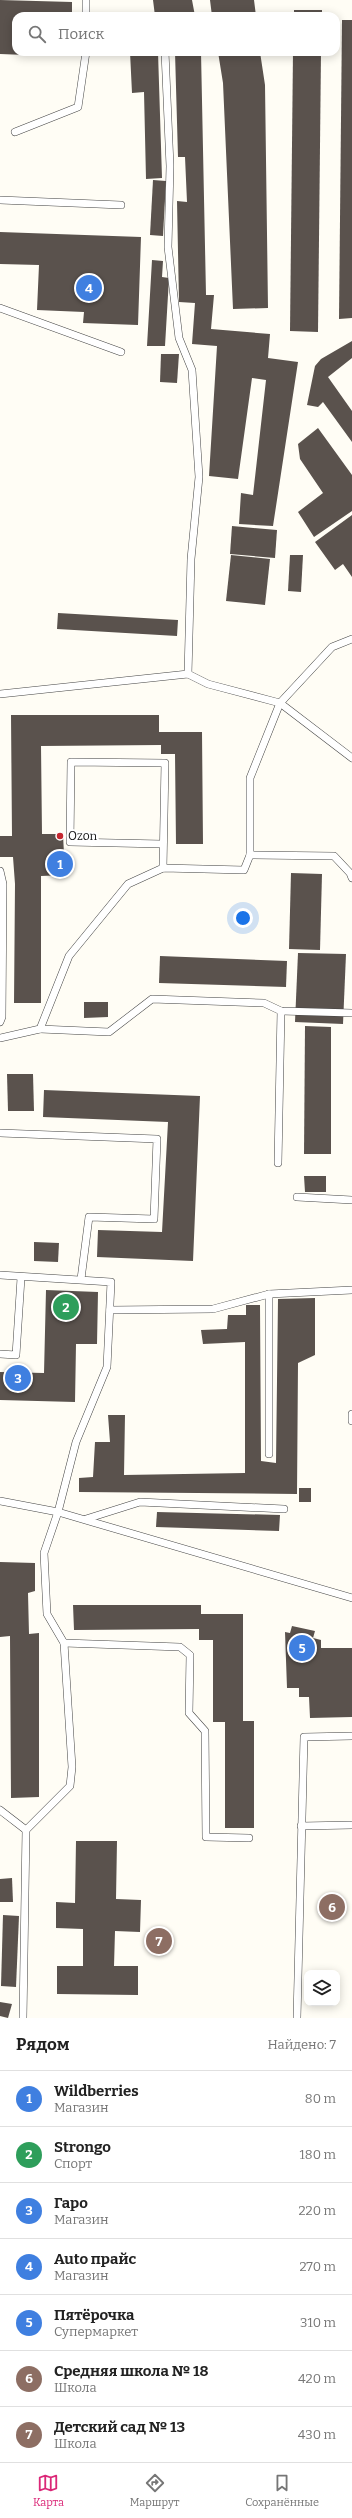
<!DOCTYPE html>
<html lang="ru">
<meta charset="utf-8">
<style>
:root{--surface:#fff;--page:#f6f6f6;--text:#222;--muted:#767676;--line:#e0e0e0;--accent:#db2777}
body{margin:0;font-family:Bitter,serif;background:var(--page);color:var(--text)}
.controls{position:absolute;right:12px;bottom:12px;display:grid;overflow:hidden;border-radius:8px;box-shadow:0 2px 10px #0003}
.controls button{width:36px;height:36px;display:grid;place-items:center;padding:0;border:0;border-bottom:1px solid var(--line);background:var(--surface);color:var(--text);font:20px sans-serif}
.you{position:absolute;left:243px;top:918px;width:14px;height:14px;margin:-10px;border:3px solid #fff;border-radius:50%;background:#1a73e8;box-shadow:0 0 0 6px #1a73e833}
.badge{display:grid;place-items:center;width:26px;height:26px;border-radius:50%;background:var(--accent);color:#fff;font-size:13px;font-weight:700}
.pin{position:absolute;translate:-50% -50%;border:2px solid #fff;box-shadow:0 1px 4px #0006}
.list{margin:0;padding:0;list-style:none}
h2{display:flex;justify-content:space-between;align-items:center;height:52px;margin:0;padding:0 16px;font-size:17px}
h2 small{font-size:13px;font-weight:400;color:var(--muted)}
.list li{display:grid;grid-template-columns:26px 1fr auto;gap:12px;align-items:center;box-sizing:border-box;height:56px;padding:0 16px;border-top:1px solid var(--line)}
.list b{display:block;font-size:15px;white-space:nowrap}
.list p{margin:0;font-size:13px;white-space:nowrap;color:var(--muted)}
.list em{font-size:13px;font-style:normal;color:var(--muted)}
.icon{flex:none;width:22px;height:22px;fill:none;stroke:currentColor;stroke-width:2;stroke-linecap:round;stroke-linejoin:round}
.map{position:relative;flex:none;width:352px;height:2018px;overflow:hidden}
.search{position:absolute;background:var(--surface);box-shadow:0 2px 10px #0003;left:12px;right:12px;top:12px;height:44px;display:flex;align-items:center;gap:10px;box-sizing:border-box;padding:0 14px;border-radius:12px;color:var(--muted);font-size:15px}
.sheet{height:444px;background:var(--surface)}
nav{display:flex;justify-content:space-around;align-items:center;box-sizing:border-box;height:56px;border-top:1px solid var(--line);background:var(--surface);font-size:11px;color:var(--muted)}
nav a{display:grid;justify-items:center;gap:2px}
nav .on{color:var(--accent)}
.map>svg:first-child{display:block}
</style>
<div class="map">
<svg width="352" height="2018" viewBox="0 0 352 2018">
<rect width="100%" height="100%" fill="#fffdf5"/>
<g fill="#5a524d">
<polygon points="0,0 72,2 72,16 16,16 16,52 26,52 26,55 0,54"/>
<polygon points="153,0 192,0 195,16 155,16"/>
<polygon points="210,0 254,0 256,16 212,16"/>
<rect x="294" y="10" width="28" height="6"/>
<polygon points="342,20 352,20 352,318 339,319"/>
<polygon points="130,52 158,52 162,178 146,179 144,92 132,93"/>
<polygon points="175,52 201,52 206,295 214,295 211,329 270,334 268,358 298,362 273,526 239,524 241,493 253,495 266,380 252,378 238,479 209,476 217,346 192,344 195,303 179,302 177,201 187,202 185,157 178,157"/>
<polygon points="218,52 260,52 265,85 268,308 233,309 223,83"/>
<polygon points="293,52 321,52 318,332 290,331"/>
<polygon points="153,180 166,181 163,236 150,235"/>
<polygon points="0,232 141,237 138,325 83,323 84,312 37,310 39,265 0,264"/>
<polygon points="152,260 163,261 162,277 169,278 165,346 147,346"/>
<polygon points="352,341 352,358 328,377 352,411 352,442 323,402 318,407 307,405 315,366 321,359"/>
<polygon points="161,354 179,354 177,383 160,382"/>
<polygon points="318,428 352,475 352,511 314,537 298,512 323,493 300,459 298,444"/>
<polygon points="352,515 352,577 343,564 335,570 315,542"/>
<polygon points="232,526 277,530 275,558 230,554"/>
<polygon points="231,555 270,559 265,605 226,601"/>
<polygon points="290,555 303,555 301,592 288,591"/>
<polygon points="58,613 178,620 177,636 57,629"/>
<polygon points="11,715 159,715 159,732 202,732 203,844 176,844 175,754 161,754 161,745 41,746 42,834 63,834 65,875 41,876 41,1003 14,1003 15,884 13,857 0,857 0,836 12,836"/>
<polygon points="291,873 322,874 320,950 289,949"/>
<polygon points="298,953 346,954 343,1024 295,1022"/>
<polygon points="160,956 287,961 286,987 159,983"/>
<polygon points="84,1002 108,1002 108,1017 84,1018"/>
<polygon points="305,1026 331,1027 331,1154 304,1154"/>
<polygon points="7,1074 33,1074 34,1111 8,1111"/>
<polygon points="44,1090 200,1096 193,1261 97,1257 98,1230 162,1232 168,1122 43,1117"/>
<polygon points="304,1176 326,1176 326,1192 305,1192"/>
<polygon points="34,1242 59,1243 58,1262 34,1261"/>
<polygon points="46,1290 98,1292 97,1344 76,1344 75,1402 0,1400 0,1372 44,1373"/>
<polygon points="315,1298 315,1355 298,1363 297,1494 79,1492 79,1478 93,1477 95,1442 110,1442 108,1415 125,1415 124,1475 245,1473 245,1342 203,1344 201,1330 227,1329 228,1315 246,1315 246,1305 260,1305 261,1461 276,1463 278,1299"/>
<rect x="299" y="1488" width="12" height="14"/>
<polygon points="157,1512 280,1515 279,1531 156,1527"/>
<polygon points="0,1562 35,1563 35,1591 28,1593 29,1634 39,1633 39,1797 11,1798 10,1636 0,1637"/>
<polygon points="73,1605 201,1605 201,1614 243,1614 243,1721 254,1721 254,1828 225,1828 225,1722 213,1722 213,1640 199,1640 199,1629 74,1630"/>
<polygon points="292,1626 315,1631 313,1638 321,1640 321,1648 352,1648 352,1717 310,1718 309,1697 299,1697 299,1688 287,1688 285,1632 290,1633"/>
<polygon points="76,1841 117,1841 116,1899 141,1900 140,1932 115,1931 114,1966 138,1966 138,1995 57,1994 57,1966 83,1966 83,1929 56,1928 56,1902 75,1903"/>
<polygon points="12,1878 13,1902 0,1902 0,1879"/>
<polygon points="3,1915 19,1916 16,1987 1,1986"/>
<polygon points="0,2002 12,2004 8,2018 0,2016"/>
</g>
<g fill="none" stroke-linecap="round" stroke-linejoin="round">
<g stroke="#444" stroke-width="8">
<g id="service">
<polyline points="86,0 86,16"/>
<polyline points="165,52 170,166 168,247 179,338 192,370 199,477 191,559 188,674"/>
<polyline points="15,132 78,107 86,52"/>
<polyline points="0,200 121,205"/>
<polyline points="0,308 121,352"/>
<polyline points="0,694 188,674 208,684 280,703 352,758"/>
<polyline points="162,844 70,842 71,762 165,763 163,868"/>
<polyline points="250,855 334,856 350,873 352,878"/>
<polyline points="0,871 3,884 2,1017 0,1022"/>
<polyline points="40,1029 109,1032 152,999 264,1003 281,1011 352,1013"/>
<polyline points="0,1038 40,1029 69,956 128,884 163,868 244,870 250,855 250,778 280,703 332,647 352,639"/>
<polyline points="0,1133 157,1139 154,1219 89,1217 81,1279"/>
<polyline points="278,1163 281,1011"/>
<polyline points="297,1197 352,1200"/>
<polyline points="0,1275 111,1282 107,1367 76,1442 58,1512 44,1553 47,1614 64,1643 72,1767 70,1786 26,1830 23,2018"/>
<polyline points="110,1310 213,1309 269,1294 352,1290"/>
<polyline points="0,1354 16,1355 21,1278"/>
<polyline points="352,1421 352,1414"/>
<polyline points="269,1454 269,1294"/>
<polyline points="0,1501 58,1512 352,1598"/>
<polyline points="86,1519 140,1502 284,1509"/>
<polyline points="64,1643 180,1647 190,1655 189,1713 205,1731 206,1837 249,1838"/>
<polyline points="0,1810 26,1830"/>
<polyline points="301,1826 352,1825"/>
<polyline points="297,2018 304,1737 352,1736"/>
</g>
</g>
<use href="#service" stroke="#fff" stroke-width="7"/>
</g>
<circle fill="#c4262e" stroke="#fff" stroke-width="1.5" cx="60" cy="836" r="4"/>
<g text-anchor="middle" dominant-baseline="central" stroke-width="4" stroke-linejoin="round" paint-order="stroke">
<g font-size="12" fill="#111" stroke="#fff" text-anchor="start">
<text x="68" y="836">Ozon</text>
</g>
</g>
</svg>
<div class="controls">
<button><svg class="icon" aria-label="layers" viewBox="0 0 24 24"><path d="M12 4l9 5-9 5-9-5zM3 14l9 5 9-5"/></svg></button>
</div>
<div class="you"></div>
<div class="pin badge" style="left:60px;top:864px;background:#3f7fe0">1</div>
<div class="pin badge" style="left:66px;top:1307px;background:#2e9e5b">2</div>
<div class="pin badge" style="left:18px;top:1378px;background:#3f7fe0">3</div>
<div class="pin badge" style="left:89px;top:288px;background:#3f7fe0">4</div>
<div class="pin badge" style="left:302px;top:1648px;background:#3f7fe0">5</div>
<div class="pin badge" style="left:332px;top:1907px;background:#8d6e63">6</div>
<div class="pin badge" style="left:159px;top:1941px;background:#8d6e63">7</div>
<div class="search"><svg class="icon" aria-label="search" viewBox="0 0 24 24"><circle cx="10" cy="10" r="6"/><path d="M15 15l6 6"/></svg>Поиск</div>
</div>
<section class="sheet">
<h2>Рядом<small>Найдено: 7</small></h2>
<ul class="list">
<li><span class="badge" style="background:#3f7fe0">1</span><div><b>Wildberries</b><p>Магазин</p></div><em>80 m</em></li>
<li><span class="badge" style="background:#2e9e5b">2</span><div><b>Strongo</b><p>Спорт</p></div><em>180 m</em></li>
<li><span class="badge" style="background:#3f7fe0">3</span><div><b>Гаро</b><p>Магазин</p></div><em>220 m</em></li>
<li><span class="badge" style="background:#3f7fe0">4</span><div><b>Auto прайс</b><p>Магазин</p></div><em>270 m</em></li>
<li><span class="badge" style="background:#3f7fe0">5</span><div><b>Пятёрочка</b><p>Супермаркет</p></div><em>310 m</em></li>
<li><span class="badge" style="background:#8d6e63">6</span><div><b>Средняя школа № 18</b><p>Школа</p></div><em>420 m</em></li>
<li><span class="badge" style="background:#8d6e63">7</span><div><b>Детский сад № 13</b><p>Школа</p></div><em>430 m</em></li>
</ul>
</section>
<nav>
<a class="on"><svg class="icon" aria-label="map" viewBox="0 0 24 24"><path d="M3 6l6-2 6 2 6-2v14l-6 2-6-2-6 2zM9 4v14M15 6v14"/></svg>Карта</a>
<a><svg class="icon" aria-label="directions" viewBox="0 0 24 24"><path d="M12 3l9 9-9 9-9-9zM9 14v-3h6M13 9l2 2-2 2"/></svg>Маршрут</a>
<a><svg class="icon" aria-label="saved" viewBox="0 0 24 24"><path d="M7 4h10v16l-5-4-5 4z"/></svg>Сохранённые</a>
</nav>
